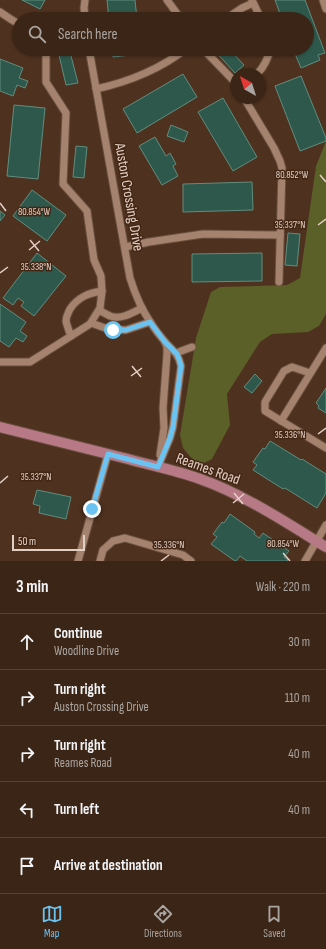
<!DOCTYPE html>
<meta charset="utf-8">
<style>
:root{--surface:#3a2516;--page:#453123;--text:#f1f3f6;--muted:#aba5a1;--line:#544235;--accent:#6ac3f1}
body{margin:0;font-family:"Sofia Sans Condensed",sans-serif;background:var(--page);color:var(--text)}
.compass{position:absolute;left:230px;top:68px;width:36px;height:36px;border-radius:50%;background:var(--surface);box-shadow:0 1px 3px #0004;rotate:321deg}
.scale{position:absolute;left:12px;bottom:10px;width:73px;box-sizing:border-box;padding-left:4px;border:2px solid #e2cfc4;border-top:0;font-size:11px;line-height:14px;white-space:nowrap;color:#e2cfc4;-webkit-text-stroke:3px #432714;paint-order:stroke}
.stop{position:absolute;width:12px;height:12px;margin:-9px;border:3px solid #6ac3f1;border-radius:50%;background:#fff}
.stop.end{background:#6ac3f1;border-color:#fff;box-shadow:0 1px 4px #0008}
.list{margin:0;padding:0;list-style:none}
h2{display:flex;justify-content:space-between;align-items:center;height:52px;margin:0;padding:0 16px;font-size:17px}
h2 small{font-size:13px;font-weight:400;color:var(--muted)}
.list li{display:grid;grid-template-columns:26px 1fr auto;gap:12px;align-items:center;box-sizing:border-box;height:56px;padding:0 16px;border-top:1px solid var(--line)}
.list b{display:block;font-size:15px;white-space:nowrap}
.list p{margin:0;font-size:13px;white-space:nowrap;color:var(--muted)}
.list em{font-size:13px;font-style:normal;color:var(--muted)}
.icon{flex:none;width:22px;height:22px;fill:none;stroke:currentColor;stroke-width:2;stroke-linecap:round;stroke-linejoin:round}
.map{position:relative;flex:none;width:326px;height:561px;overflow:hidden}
.search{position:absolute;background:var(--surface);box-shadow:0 1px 3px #0004;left:12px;right:12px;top:12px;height:44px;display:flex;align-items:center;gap:10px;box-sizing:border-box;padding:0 14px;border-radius:22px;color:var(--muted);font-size:15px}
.sheet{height:332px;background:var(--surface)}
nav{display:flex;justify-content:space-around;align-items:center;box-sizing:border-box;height:56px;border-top:1px solid var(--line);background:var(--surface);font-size:11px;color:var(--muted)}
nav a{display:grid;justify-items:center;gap:2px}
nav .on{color:var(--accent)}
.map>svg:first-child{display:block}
</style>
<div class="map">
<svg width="326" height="561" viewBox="0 0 326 561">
<rect width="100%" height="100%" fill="#4e311e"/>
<polygon fill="#5b5f28" points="326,141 326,314 319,326 308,332 272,334 260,342 227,394 230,425 212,459 204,463 194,461 183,448 180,435 196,338 211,292 220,287 287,285 300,278 316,166"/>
<g fill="#2e584c" stroke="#618d7f">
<polygon points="22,0 45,0 40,9"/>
<polygon points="107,0 135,0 137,19 109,19"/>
<polygon points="275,0 305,0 325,53 318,55 320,60 301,68 293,49 307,49 307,19 282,19"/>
<polygon points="112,49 140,49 141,54 113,57"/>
<polygon points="213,49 229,49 244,65 235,73"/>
<polygon points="70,52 78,83 66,85 59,55"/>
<polygon points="0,59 23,68 19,78 28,81 25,88 17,85 13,96 0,91"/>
<polygon points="183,74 197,97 137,133 123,109"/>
<polygon points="301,76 326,138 326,141 300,151 275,86"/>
<polygon points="223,98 257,157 233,171 198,112"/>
<polygon points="14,105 45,108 38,179 7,176"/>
<polygon points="171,125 188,132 184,142 167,136"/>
<polygon points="155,137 166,156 170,153 176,164 173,166 178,176 162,185 139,146"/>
<polygon points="76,146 87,147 84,178 73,177"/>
<polygon points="252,182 253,210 183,212 183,184"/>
<polygon points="32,190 66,215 47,241 13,216"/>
<polygon points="0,211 5,215 0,221"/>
<polygon points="288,233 300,234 297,266 285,265"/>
<polygon points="37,253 66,276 34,316 21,306 24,302 18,298 13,305 3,298"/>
<polygon points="262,253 262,281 192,282 192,254"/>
<polygon points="0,304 26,322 20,331 27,336 23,342 16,338 9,347 0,341"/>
<polygon points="255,374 262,381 252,393 244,387"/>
<polygon points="326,388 326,413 318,408 319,406 316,403"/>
<polygon points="270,441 301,460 302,459 326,474 326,493 317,508 285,488 283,489 253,470 257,465 253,462 263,448 265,449"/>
<polygon points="37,490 71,497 66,519 39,513 40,506 33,504"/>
<polygon points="230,514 255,532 254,534 259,538 263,533 289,551 284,557 288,560 287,561 247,561 240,556 236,561 235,561 211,544 217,537 213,534 222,522 224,523"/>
</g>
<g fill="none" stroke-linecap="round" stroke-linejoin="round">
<g stroke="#684f3f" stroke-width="9">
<g id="minor">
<polyline points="167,0 181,19"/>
<polyline points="252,0 261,19"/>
<polyline points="323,0 326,9"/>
<polyline points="0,12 12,20 19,24"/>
<polyline points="85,19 84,8 85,0"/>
<polyline points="226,19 242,8 253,3"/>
<path d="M 89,49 L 130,278 C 135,294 141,309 151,323 C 155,330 161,337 166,343 C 173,350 179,355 181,366 L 173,427 L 170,438 L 158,467"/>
<polyline points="203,49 233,80 236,85"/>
<path d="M 257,74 C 264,67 268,59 270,49"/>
<path d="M 96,89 C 128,82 160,69 186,49"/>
<polyline points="244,98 274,148 280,161 282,168 279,282"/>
<polyline points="125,247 149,242 203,234 280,235"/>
<path d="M 99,310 C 102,312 106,314 110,316 C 121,320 132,313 142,308"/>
<polyline points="91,323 108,329 126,330 150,322"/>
<path d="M 71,336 C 69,331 67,326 66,321 C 66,316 68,314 70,309 C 78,297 89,293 102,291"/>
<polyline points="176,353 192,347"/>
<polyline points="0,362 30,362 90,324 100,308 102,291 101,276 94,260 87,211 63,184 66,113 46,82 46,49"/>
<polyline points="310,373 292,367 284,371 265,402 265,411 326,448"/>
<polyline points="281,421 326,348"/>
<polyline points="160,455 164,428 163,408 167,354 167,347 165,342"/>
<polyline points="78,561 108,454"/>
<polyline points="100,561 103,550 113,541 125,538 183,555 191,561"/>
<polyline points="305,561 326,525"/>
</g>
</g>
<g stroke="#684f3f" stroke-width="12">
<path id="major" d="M 0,427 C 41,437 83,448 124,458 C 149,465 176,470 200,479 C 243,494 287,523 326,547"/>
</g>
<use href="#minor" stroke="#a4826d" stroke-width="7"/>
<use href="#major" stroke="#b77986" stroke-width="10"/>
</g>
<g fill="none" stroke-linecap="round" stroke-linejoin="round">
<polyline stroke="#6ac3f1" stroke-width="5" points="92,509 108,454 158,467 170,438 173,427 181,366 179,359 177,354 165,342 150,322 126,330 113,330"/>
</g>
<path fill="none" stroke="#e2cfc4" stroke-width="1.5" d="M 320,175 L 326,182M 0,203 L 6,211M 318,225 L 326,219M 30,240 L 39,251M 29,250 L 40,241M 0,273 L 8,267M 132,366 L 141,377M 131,376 L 142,368M 318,434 L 326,428M 0,483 L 8,476M 234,493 L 243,504M 233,503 L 244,494M 283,553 L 290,561M 161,561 L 169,555"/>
<g text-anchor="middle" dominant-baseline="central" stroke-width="3" stroke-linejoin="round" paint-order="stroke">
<g font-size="15" fill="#e2cfc4" stroke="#432714">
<text transform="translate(129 197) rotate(80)">Auston Crossing Drive</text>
<text transform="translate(208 469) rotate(20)">Reames Road</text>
</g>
</g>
<g font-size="10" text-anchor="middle" fill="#e2cfc4" stroke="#432714" stroke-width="3" stroke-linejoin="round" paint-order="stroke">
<text x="292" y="178">80.852°W</text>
<text x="34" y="215">80.854°W</text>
<text x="290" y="228">35.337°N</text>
<text x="36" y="270">35.338°N</text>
<text x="290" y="438">35.336°N</text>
<text x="36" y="480">35.337°N</text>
<text x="283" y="547">80.854°W</text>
<text x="169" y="548">35.336°N</text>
</g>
</svg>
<svg class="compass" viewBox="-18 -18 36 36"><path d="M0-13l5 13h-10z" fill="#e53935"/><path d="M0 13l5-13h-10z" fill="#aba5a1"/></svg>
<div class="scale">50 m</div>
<div class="stop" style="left:113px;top:330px"></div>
<div class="stop end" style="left:92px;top:509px"></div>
<div class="search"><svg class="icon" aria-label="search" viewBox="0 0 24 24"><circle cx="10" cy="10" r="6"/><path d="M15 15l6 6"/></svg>Search here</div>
</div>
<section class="sheet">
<h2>3 min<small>Walk · 220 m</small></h2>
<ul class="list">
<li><svg class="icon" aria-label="ahead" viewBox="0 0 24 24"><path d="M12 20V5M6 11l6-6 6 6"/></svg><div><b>Continue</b><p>Woodline Drive</p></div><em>30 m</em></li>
<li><svg class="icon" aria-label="right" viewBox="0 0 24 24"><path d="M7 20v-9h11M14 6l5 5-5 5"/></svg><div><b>Turn right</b><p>Auston Crossing Drive</p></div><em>110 m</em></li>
<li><svg class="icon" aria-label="right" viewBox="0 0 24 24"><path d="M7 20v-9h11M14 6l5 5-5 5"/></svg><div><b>Turn right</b><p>Reames Road</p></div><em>40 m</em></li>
<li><svg class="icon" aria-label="left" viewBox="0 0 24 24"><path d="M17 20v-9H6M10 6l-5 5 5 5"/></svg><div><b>Turn left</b></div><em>40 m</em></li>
<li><svg class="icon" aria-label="arrive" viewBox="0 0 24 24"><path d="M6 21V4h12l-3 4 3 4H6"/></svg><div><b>Arrive at destination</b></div></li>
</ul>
</section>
<nav>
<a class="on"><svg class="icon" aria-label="map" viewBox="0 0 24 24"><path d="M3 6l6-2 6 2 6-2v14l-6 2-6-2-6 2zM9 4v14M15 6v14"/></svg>Map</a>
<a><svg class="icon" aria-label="directions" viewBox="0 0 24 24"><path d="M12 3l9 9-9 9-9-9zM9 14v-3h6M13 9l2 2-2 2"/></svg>Directions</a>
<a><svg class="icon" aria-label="saved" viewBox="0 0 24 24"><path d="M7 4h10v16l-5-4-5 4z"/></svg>Saved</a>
</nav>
